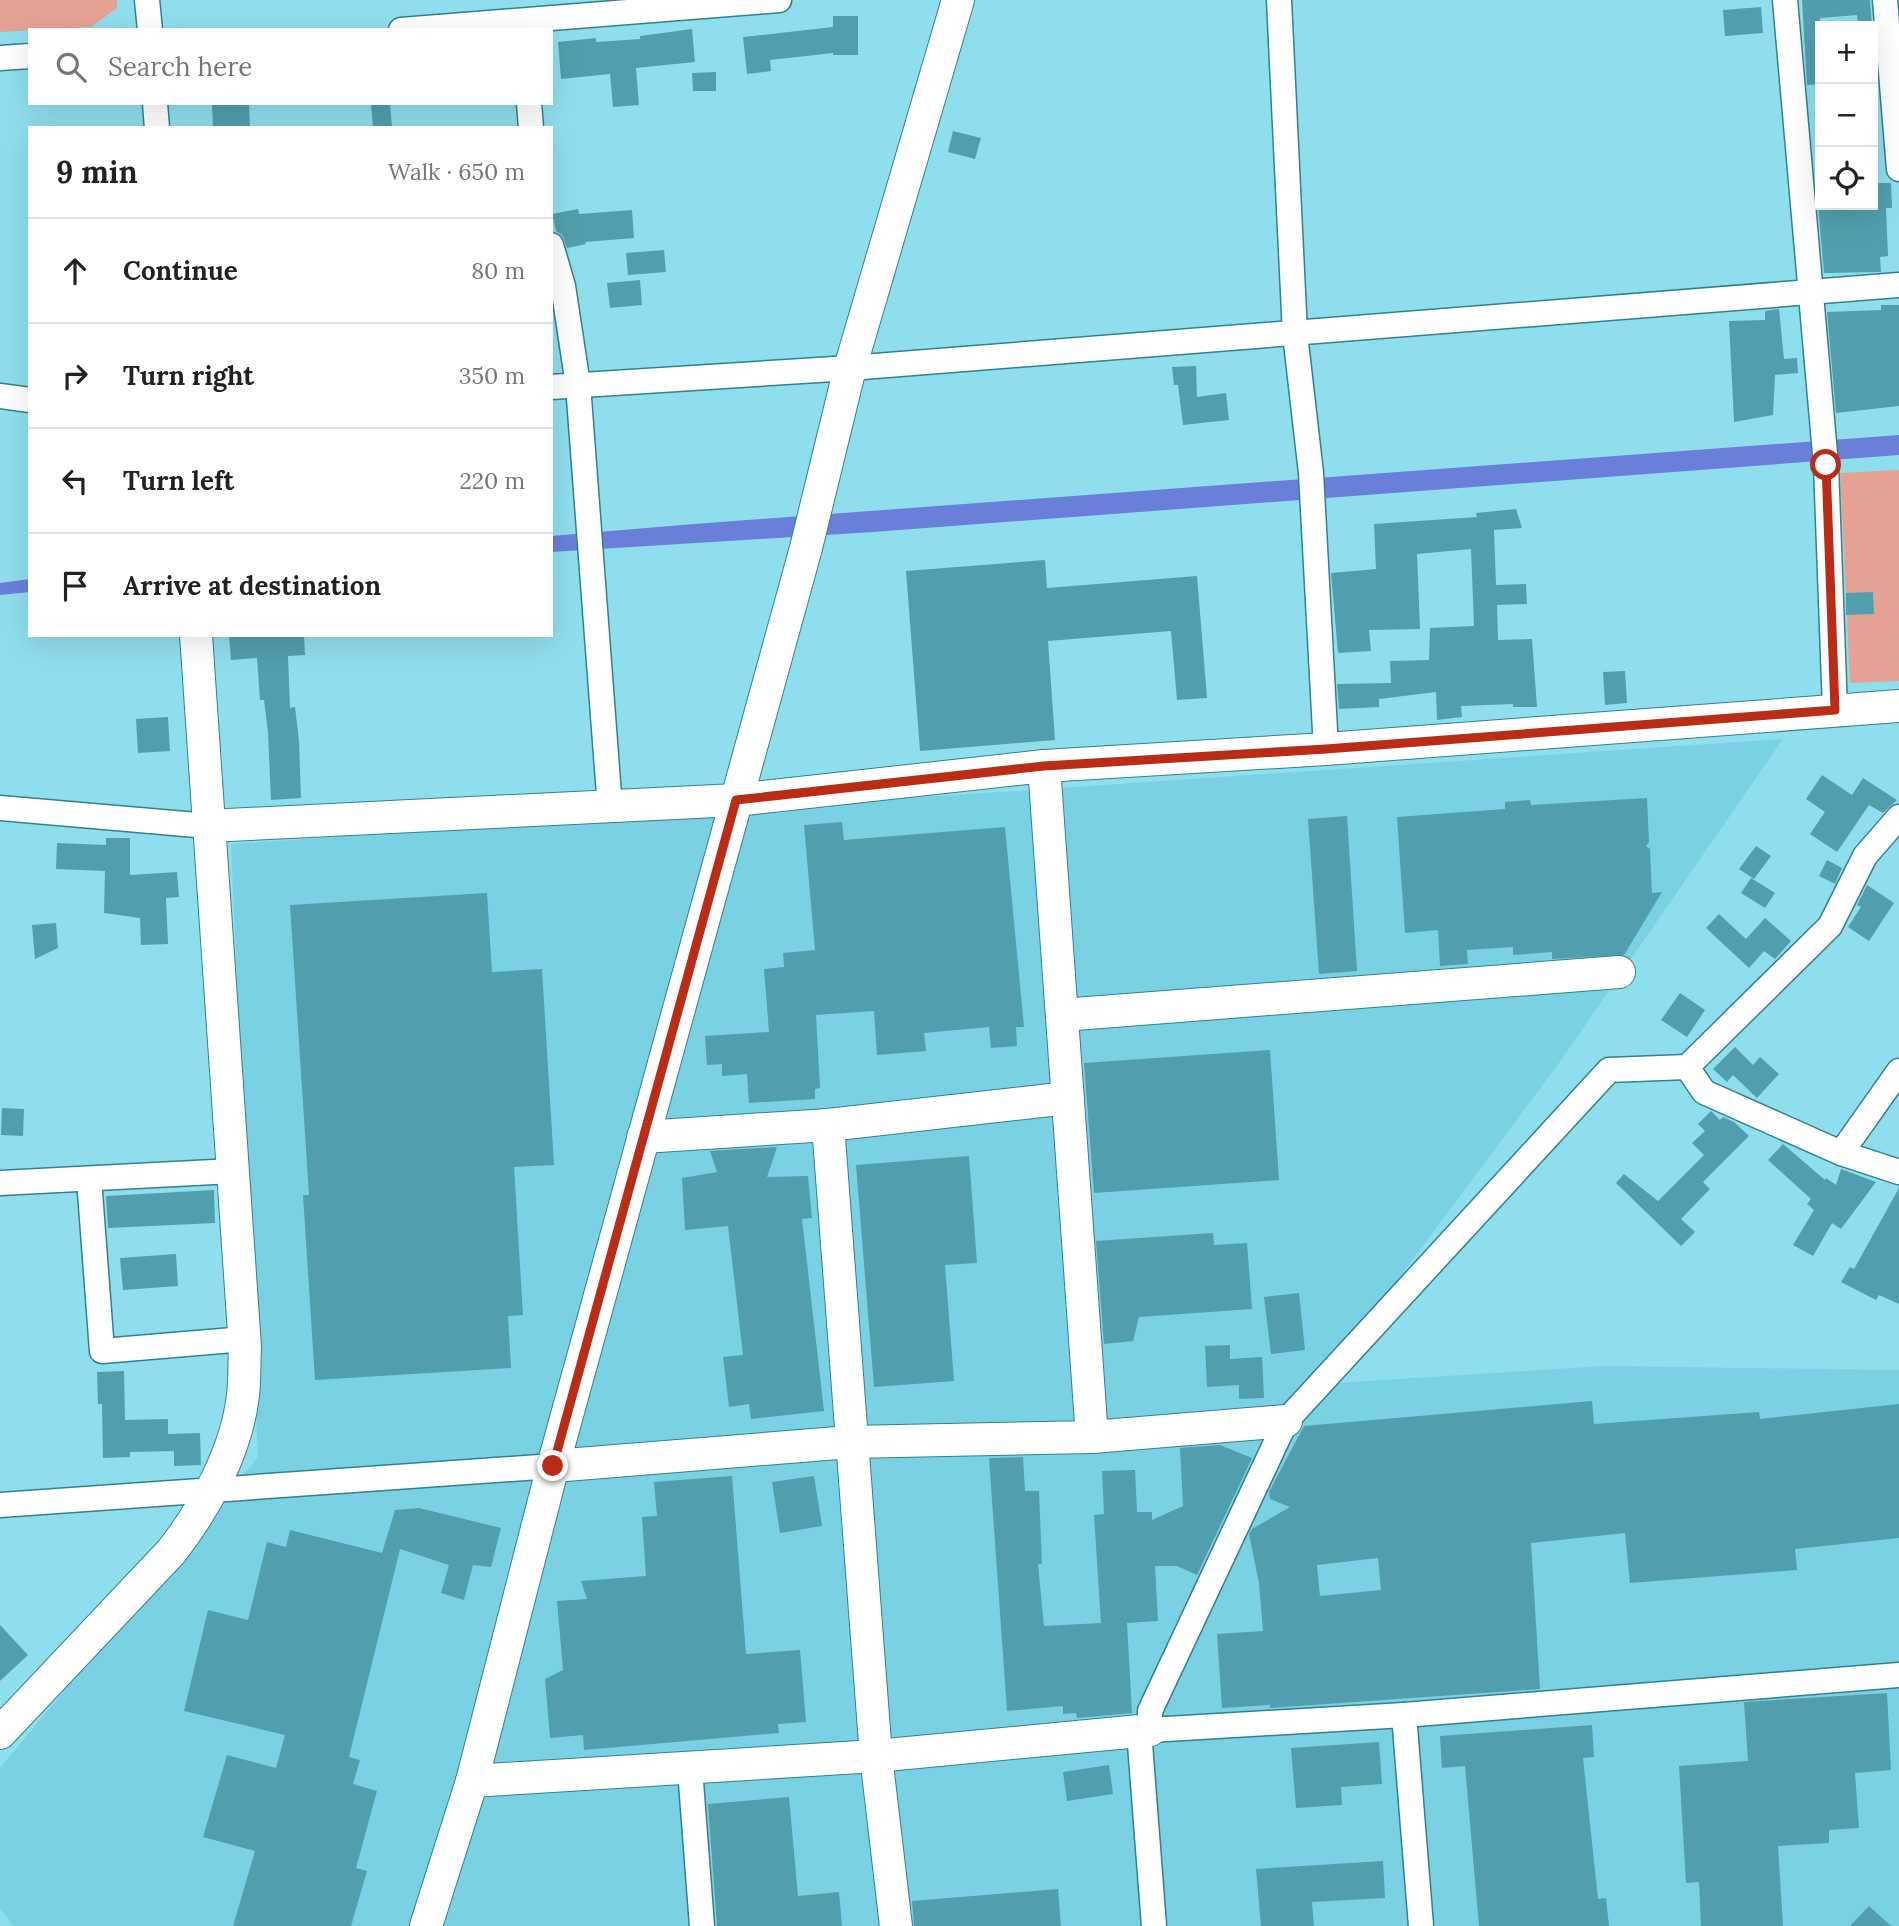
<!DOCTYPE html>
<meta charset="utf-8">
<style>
:root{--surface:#fff;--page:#f2f2f2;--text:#222;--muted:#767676;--line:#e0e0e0}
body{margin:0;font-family:Lora,serif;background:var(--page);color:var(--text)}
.controls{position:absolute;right:21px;top:21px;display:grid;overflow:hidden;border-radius:0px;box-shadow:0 7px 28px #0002}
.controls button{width:63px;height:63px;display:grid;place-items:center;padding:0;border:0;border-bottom:2px solid var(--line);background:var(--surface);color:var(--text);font:35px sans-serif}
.stop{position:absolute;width:21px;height:21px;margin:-16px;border:5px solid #b92d16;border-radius:50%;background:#fff}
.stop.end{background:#b92d16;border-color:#fff;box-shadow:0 2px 7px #0008}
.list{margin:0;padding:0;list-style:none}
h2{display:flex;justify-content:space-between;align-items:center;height:91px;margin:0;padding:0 28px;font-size:30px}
h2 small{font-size:23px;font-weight:400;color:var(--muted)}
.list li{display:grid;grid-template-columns:46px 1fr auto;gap:21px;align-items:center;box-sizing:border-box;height:105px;padding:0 28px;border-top:2px solid var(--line)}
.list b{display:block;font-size:26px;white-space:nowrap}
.list em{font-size:23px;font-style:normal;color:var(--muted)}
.icon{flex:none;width:38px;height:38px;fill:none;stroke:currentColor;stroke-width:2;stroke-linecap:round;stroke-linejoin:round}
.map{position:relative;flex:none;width:1899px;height:1926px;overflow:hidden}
.search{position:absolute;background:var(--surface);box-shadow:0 7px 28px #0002;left:28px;top:28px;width:525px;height:77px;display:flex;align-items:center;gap:18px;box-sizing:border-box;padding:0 24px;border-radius:0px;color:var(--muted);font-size:26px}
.panel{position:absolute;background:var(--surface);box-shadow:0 7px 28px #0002;left:28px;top:126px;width:525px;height:511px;border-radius:0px}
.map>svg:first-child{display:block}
</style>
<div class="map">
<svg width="1899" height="1926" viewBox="0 0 1899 1926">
<rect width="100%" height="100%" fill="#8fdeee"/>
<polygon fill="#79d1e3" points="1783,739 1559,1063 1320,1384 1605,1366 1899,1370 1899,1926 14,1926 0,1908 0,1768 258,1457 231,844"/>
<g fill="#e5a294">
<polygon points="0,0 117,0 117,8 91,27 0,32"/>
<polygon points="1899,470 1899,681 1850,683 1840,473"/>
</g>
<g fill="#6a7fd9">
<polygon points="1899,435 1899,455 873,532 551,552 551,536 694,524"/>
<polygon points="30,579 30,592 0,595 0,583"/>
</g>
<g fill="#519fae" fill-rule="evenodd">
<polygon points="1802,0 1870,0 1872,26 1858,26 1857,15 1820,18 1820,84 1807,85"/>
<polygon points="1761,7 1763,33 1725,36 1723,10"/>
<polygon points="833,16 858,16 858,55 833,55 833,53 770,60 771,71 747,74 743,37 833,27"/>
<polygon points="692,29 695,62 636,68 639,105 613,107 610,74 561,79 558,42 596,38 596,42 640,39 640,36"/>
<polygon points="716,72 716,91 693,91 692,73"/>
<polygon points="249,103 250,128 213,128 212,105"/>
<polygon points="371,103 390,103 392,128 373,128"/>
<polygon points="953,131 981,138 975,159 948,152"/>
<polygon points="1873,183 1891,183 1892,208 1886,208 1888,256 1880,257 1881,272 1824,273 1818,205 1873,205"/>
<polygon points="578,209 579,214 632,210 634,238 585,242 586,244 567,248 562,235 556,231 552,214"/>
<polygon points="664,250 666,272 628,275 626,253"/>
<polygon points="640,280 642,305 610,308 607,283"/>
<polygon points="1881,305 1899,305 1899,406 1836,413 1827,312 1881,310"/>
<polygon points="1779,309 1784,359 1797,358 1798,373 1775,375 1773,415 1734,422 1729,321 1765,320 1765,311"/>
<polygon points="1196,366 1197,397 1226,393 1229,420 1183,425 1178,385 1174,385 1172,367"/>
<polygon points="1516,509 1522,528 1494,530 1496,585 1526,584 1527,604 1497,605 1498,640 1532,639 1537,707 1513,707 1513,704 1461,706 1462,717 1437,720 1436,692 1379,699 1379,707 1339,709 1337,684 1391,683 1390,661 1429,660 1430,628 1474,626 1471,549 1417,554 1420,629 1369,630 1371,651 1338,653 1331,573 1376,569 1374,524 1477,517 1476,513"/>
<polygon points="1045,560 1047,588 1197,576 1207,698 1177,700 1171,631 1048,641 1055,740 920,751 906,571"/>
<polygon points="1873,592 1874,614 1846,615 1846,593"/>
<polygon points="304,635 305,655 288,656 290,708 295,707 299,741 301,798 271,800 268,733 264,700 260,700 257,658 231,660 229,636"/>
<polygon points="1625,671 1627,703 1605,705 1603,672"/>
<polygon points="168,717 170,751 138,753 136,719"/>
<polygon points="1822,775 1852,795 1863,778 1897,800 1883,813 1869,805 1837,852 1810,834 1825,812 1806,799"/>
<polygon points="1647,798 1649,842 1646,846 1650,849 1652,893 1662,892 1624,955 1552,959 1552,952 1513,955 1513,947 1467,950 1468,964 1440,966 1438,930 1405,933 1397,817 1505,809 1505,802 1530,800 1531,805"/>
<polygon points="1347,816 1357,971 1319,974 1308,819"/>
<polygon points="842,822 844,840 1005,827 1024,1027 1016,1027 1017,1046 991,1048 989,1027 924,1033 926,1051 877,1055 874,1011 816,1015 820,1088 815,1089 815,1099 749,1103 747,1074 722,1076 722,1064 707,1065 705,1036 769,1032 764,969 784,967 783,953 815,950 804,825"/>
<polygon points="106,838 130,838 130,875 177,872 179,897 166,898 168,944 141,945 140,918 104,913 105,871 56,869 57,843 106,845"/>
<polygon points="1756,846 1771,856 1754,879 1739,869"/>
<polygon points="1827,860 1842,868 1835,884 1819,876"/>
<polygon points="1751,878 1775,893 1765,908 1741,893"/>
<polygon points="1867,885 1894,903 1869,941 1848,927 1861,907 1857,905"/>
<polygon points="487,893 492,972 542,969 554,1165 514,1167 523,1315 508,1316 511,1368 315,1380 303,1195 309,1195 290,905"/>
<polygon points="1719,914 1746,939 1765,918 1791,941 1775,959 1764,951 1749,968 1706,928"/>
<polygon points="56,923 58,948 35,959 32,925"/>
<polygon points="1680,993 1705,1010 1687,1037 1661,1020"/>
<polygon points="1735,1047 1753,1065 1760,1057 1779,1074 1757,1098 1733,1075 1727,1082 1713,1069"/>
<polygon points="1270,1050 1279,1180 1094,1193 1084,1063"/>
<polygon points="2,1108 24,1109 23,1136 1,1135"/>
<polygon points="1711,1111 1720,1120 1723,1117 1734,1122 1749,1136 1703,1182 1710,1189 1681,1219 1695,1232 1681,1246 1616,1183 1624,1174 1658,1201 1704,1155 1692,1143 1705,1131 1698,1124"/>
<polygon points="1783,1144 1825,1180 1826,1178 1836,1185 1841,1169 1876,1182 1841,1229 1832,1223 1813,1256 1793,1245 1814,1210 1807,1204 1811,1199 1768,1160"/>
<polygon points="777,1147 767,1177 808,1176 812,1218 802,1219 824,1411 751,1419 749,1404 729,1407 723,1357 743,1355 728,1226 685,1230 682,1178 717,1172 710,1151"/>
<polygon points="969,1156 977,1263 945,1265 954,1381 874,1387 856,1165"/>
<polygon points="1899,1188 1899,1304 1879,1295 1876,1300 1841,1282 1850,1267 1854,1269"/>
<polygon points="214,1190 215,1223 108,1228 106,1196"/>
<polygon points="1213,1233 1214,1245 1247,1243 1252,1309 1139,1317 1133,1341 1104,1344 1096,1241"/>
<polygon points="176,1254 178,1286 123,1290 120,1258"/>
<polygon points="1299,1293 1305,1350 1271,1354 1264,1297"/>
<polygon points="1230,1345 1230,1359 1262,1357 1264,1398 1239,1399 1239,1385 1207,1387 1205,1346"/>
<polygon points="124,1371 125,1420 168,1419 168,1434 200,1433 201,1465 174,1466 174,1451 130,1452 130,1457 103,1458 102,1404 98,1404 97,1372"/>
<path d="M 1592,1401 L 1594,1424 L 1759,1412 L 1760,1419 L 1899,1404 L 1899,1538 L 1795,1549 L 1797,1570 L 1630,1583 L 1625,1533 L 1531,1543 L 1540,1689 L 1270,1708 L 1270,1705 L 1222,1708 L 1217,1634 L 1263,1631 L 1259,1583 L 1249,1534 L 1252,1529 L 1290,1507 L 1270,1499 L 1269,1492 L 1304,1426 ZM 1378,1558 L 1381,1590 L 1320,1596 L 1317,1565 Z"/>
<polygon points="1220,1445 1252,1458 1197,1575 1177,1566 1155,1566 1158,1621 1127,1623 1132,1713 1077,1718 1076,1713 1063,1714 1063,1706 1007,1711 989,1458 1023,1457 1025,1491 1039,1491 1042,1564 1038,1564 1044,1626 1101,1623 1094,1515 1104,1514 1102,1471 1135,1470 1137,1512 1152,1512 1152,1520 1183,1506 1180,1448"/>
<polygon points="732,1476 746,1654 800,1650 806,1722 778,1724 779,1733 584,1750 583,1735 550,1738 545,1679 563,1670 557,1601 587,1599 581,1581 646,1576 642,1517 657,1516 654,1482"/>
<polygon points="814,1476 822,1526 780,1533 772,1482"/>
<polygon points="419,1508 501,1528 491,1567 473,1565 464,1600 441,1593 449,1565 400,1549 349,1757 360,1760 353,1784 377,1791 356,1868 367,1871 351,1926 233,1926 255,1851 203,1837 227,1755 276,1768 285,1735 184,1711 208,1610 248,1620 267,1542 286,1547 290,1530 382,1553 395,1510"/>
<polygon points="0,1625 28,1655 0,1681"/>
<polygon points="1887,1693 1891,1770 1855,1773 1859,1828 1829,1830 1829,1843 1778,1846 1783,1926 1701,1926 1699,1882 1686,1883 1679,1766 1748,1761 1744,1702"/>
<polygon points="1592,1725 1594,1757 1583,1758 1598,1899 1606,1898 1609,1926 1479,1926 1465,1766 1442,1768 1440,1736"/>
<polygon points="1379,1742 1382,1784 1341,1787 1342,1805 1296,1808 1291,1748"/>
<polygon points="1109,1765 1113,1794 1067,1801 1063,1772"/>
<polygon points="789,1797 798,1896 839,1892 842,1926 717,1926 708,1804"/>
<polygon points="1383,1861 1385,1898 1312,1902 1314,1926 1261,1926 1256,1869"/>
<polygon points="1058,1889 1061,1926 914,1926 912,1901"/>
<polygon points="1869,1906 1891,1926 1850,1926"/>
</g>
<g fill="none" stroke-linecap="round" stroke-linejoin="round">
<g stroke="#318190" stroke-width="27">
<g id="minor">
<polyline points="147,0 150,30"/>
<polyline points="1279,0 1295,334 1311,473 1326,749"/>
<polyline points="1785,0 1826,465 1835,710"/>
<polyline points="1885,0 1899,169"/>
<polyline points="401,30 779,0"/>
<polyline points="0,58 30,56"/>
<polyline points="155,103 157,128"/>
<polyline points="529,103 531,128"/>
<polyline points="551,245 563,286 578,385 610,808"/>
<polyline points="551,387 850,368 1899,285"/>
<polyline points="0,396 30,400"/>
<polyline points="0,808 208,826"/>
<polyline points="1899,817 1865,856 1830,926 1687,1067 1609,1070 1286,1421 1150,1711 1150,1730 1404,1715 1899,1675"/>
<polyline points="1687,1067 1704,1092 1841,1153 1899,1172"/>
<polyline points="1841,1153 1899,1071"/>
<polyline points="89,1179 102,1351 245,1339"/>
<polyline points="0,1183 233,1171"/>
<polyline points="0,1505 553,1466"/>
<polyline points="1404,1715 1421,1926"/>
<polyline points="1139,1731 1154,1926"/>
<polyline points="690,1769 702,1926"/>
</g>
</g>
<g stroke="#318190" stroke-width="34">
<g id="tertiary">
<polyline points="1044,766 1092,1437"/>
<polyline points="208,826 736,800 1044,766 1326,749 1899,706"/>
<polyline points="1062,1015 1619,972"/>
<polyline points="828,1125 876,1756 896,1926"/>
<polyline points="643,1137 828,1125 1068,1098"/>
<polyline points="553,1466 850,1442 1092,1437 1286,1421"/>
<path d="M 0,1733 L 171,1552 C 205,1509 237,1450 243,1395 C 245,1379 244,1363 245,1347 L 196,635"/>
<polyline points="472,1781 876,1756 1150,1730"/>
<polyline points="426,1926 472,1781 553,1466 806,548 850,368 958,0"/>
</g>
</g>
<use href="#minor" stroke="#fff" stroke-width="24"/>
<use href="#tertiary" stroke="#fff" stroke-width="32"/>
</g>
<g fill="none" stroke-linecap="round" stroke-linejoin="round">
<polyline stroke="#b92d16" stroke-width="9" points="553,1466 736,800 1044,766 1326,749 1835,710 1826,465"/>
</g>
</svg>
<div class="controls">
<button>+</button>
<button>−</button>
<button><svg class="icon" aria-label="locate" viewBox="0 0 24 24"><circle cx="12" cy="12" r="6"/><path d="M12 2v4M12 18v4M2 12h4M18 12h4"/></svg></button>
</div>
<div class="stop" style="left:1826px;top:465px"></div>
<div class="stop end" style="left:553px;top:1466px"></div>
<div class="search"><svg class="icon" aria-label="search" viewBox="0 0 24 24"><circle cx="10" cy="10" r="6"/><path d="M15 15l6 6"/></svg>Search here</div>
<section class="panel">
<h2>9 min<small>Walk · 650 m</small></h2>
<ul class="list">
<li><svg class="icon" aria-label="ahead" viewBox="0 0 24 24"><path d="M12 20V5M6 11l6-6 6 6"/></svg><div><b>Continue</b></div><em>80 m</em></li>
<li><svg class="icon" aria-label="right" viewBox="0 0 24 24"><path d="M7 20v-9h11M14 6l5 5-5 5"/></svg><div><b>Turn right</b></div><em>350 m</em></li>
<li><svg class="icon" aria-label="left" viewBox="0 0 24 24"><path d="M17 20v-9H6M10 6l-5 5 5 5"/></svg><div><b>Turn left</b></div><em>220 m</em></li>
<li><svg class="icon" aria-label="arrive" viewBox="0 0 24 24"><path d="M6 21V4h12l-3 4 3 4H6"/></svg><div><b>Arrive at destination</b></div></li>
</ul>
</section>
</div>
